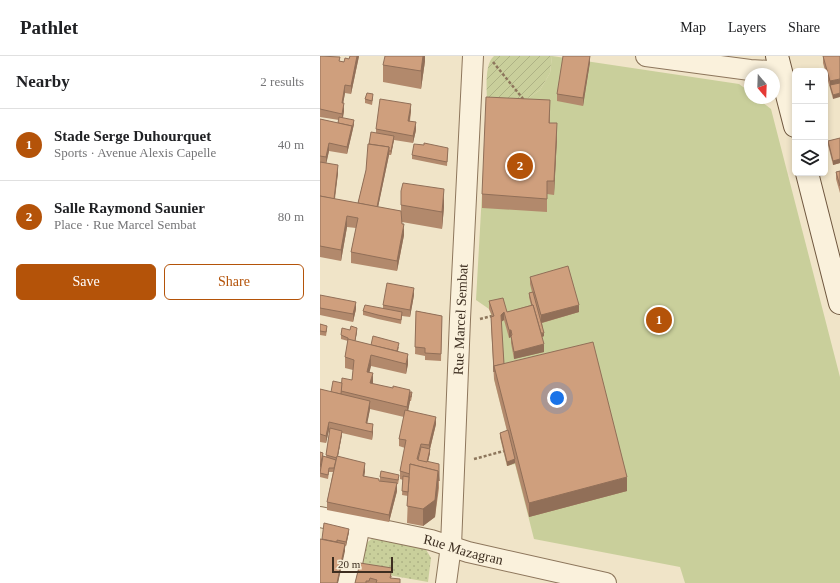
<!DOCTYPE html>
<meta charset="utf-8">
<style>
:root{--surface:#fff;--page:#f6f6f6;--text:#202124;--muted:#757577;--line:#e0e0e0;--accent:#b45309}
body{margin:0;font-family:Georgia,serif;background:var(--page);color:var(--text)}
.controls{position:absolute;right:12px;top:12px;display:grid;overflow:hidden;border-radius:6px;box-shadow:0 2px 6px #0003}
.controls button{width:36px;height:36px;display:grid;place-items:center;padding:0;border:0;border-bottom:1px solid var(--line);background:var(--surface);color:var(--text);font:20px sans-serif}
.compass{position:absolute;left:424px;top:12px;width:36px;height:36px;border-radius:50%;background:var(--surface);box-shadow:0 2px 6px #0003;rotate:161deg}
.scale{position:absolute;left:12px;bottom:10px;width:61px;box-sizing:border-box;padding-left:4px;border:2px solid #3d2e20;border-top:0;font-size:11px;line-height:14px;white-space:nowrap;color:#3d2e20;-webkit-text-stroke:3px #f7eed8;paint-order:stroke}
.you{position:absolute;left:237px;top:342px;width:14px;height:14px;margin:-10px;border:3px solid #fff;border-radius:50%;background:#1a73e8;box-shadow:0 0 0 6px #1a73e833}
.badge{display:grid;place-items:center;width:26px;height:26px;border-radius:50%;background:var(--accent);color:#fff;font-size:13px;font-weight:700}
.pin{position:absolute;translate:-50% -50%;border:2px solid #fff;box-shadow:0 1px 4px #0006}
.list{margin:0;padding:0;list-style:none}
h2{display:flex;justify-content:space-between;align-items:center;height:52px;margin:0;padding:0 16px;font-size:17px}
h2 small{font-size:13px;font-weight:400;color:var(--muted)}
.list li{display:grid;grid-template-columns:26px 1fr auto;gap:12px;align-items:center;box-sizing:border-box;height:72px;padding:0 16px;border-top:1px solid var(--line)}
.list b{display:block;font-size:15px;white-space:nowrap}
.list p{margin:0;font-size:13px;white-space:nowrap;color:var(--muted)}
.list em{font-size:13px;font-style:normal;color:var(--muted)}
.actions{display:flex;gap:8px;padding:12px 16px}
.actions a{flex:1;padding:9px 0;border:1px solid var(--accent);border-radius:6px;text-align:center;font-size:14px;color:var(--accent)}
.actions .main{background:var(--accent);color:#fff}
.icon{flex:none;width:22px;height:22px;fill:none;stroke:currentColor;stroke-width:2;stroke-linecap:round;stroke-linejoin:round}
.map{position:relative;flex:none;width:520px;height:527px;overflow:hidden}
header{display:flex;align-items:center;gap:24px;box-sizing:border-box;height:56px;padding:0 20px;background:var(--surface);border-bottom:1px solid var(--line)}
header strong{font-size:19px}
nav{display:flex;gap:22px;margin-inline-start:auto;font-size:14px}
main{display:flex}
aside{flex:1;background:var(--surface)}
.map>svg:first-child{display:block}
</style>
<header>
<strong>Pathlet</strong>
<nav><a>Map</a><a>Layers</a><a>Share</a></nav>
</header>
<main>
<aside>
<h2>Nearby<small>2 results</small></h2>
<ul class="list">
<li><span class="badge">1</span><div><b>Stade Serge Duhourquet</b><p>Sports · Avenue Alexis Capelle</p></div><em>40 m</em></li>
<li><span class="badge">2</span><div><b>Salle Raymond Saunier</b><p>Place · Rue Marcel Sembat</p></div><em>80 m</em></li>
</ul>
<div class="actions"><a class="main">Save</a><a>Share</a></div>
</aside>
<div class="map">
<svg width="520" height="527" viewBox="0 0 520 527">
<defs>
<pattern id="grass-dots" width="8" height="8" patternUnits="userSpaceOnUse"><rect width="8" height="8" fill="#c9cf9b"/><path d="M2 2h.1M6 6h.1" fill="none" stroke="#aeb285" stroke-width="1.8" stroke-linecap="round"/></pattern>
<pattern id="garden-furrows" width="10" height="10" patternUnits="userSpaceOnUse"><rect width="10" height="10" fill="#c9cf9b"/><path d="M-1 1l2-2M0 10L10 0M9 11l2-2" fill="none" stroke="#aeb285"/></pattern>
</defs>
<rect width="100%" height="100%" fill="#f0e4c8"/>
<polygon fill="url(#grass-dots)" points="53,482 105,492 111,502 108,526 40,514 45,488"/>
<path fill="url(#garden-furrows)" d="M 174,0 L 232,0 L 230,17 L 220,34 L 204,45 L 167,48 C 167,35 164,8 174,0 Z"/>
<polygon fill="#c9cf9b" points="232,0 419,28 430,36 430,42 437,42 451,53 520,321 520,527 365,527 360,511 214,483 195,408 187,410 180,381 188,378 174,323 174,267 169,253 156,244 167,48 204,45 220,34 230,17"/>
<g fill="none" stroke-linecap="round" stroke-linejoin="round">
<g stroke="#8d765c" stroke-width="22">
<g id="street">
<polyline points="326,0 430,14 451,15 460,13"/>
<path id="s1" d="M 0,461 L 111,484 L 148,496 L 286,527"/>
<polyline points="28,527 40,469"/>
<path id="s2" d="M 126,527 L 131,490 L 140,263 L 153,0"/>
</g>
</g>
<g stroke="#6f573f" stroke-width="24">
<g id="secondary">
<polyline points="457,0 475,70"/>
<polyline points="487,117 520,247"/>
</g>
</g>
<g stroke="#8d765c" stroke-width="2.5" stroke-dasharray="3 2" stroke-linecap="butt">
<polyline points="173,6 204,44"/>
<polyline points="160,263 172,260"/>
<polyline points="154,403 184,395"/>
</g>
<use href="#street" stroke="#faf1dc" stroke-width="20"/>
<use href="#secondary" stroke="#faf1dc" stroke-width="22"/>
</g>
<g fill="#b2896c">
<polygon points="0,0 24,6 29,3 39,0 31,38 25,37 23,47 24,55 23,62 34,68 27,98 9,95 6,107 18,117 15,143 38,147 46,114 49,88 56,77 56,73 91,55 90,65 96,74 93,87 74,84 71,99 69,99 58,151 81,155 81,135 124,151 122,173 82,166 84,179 77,215 31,207 31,196 36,172 27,171 21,205 0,201 0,63 18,67 19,64 0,61"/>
<polygon points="105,0 105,5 101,33 63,26 63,9"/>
<polygon points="503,0 520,0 513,43 503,7"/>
<polygon points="270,6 263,50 237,45 237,38"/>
<polygon points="53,42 52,49 45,47 45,43"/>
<polygon points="230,57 230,67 237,81 234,139 227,138 227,156 162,152 162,138"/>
<polygon points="520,82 520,107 513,109 508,89 508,85"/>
<polygon points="128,92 127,110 92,103 92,99"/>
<polygon points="520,115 520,137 516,123 516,116"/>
<polygon points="210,221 259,256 222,267 224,280 222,281 224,296 194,303 191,287 191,281 189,282 184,264 181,266 184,308 307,435 209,461 195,407 187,410 180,381 180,377 187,375 174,323 171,268 171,261 172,260 169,253 169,245 187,256 211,249 209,241 209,237 212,236 210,228"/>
<polygon points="0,239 36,253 33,266 0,259"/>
<polygon points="94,239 90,261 82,260 81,268 58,263 43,259 43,255 63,252 63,249"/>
<polygon points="96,255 122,260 121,305 105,304 105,300 95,298"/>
<polygon points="0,268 7,274 6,280 0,279"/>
<polygon points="37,276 35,285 51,289 79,291 78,295 88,308 86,318 51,310 49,316 53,328 90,336 92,340 91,345 90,345 88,354 116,368 110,393 110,397 108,406 119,408 119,432 115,461 103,470 87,467 88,440 82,439 83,424 80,423 80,415 85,392 79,390 79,383 84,361 50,353 47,367 53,376 52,384 22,377 18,400 45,415 44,420 60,425 60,421 79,423 78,428 77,428 77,435 69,466 7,454 7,446 13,416 9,416 8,423 0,421 0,396 3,400 6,401 10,374 9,374 6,387 0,386 0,333 11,336 22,327 32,324 33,314 25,312 25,301 28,285 21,283 21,279"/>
<polygon points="29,476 26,490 25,490 25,495 2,483"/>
<polygon points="40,507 72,520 71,522 80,527 35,527"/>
</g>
<g fill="#916f58">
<polygon points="37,0 39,0 31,38 31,30"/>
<polygon points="103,0 105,0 105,5 101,33 101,15"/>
<polygon points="270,0 270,6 263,50 263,42"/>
<polygon points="520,23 520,30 510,29 510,25"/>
<polygon points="25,29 25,37 22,54 22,47"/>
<polygon points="520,37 520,41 513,43 513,39"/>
<polygon points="24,47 24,55 22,65 22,58"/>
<polygon points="91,48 91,55 88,73 88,65"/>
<polygon points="34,64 34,68 32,77 32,73"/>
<polygon points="96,66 96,74 93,87 93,80"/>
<polygon points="237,67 237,81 234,139 234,125"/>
<polygon points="32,70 32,77 27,98 27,91"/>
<polygon points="74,80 74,84 71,99 71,95"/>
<polygon points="9,87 9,95 6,109 6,101"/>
<polygon points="69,91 69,99 56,161 56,154"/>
<polygon points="520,103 520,107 513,109 513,105"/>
<polygon points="18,109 18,117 13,154 13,146"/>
<polygon points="124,133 124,151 122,173 122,156"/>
<polygon points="27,160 27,171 21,205 21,194"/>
<polygon points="84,168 84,179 77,215 77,205"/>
<polygon points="94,232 94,239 90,261 90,254"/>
<polygon points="36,246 36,253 33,266 33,258"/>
<polygon points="259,249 259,256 221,267 221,259"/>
<polygon points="184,256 184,264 181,266 181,259"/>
<polygon points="37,272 37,276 33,295 33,292"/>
<polygon points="189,274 191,274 191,281 189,282"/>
<polygon points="224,277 224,280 220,282 220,278"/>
<polygon points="224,288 224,296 194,303 194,296"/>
<polygon points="88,298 88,308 86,318 86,308"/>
<polygon points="51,299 51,310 47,327 47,316"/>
<polygon points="53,317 53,328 50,327"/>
<polygon points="90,334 90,345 87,361 87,351"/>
<polygon points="50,345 50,353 46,374 46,367"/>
<polygon points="116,361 116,368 109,397 109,389"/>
<polygon points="9,366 9,374 6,387 6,380"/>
<polygon points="53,368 53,376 52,384 52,376"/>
<polygon points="22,375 22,379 17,405 17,402"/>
<polygon points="110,393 110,397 106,413 106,409"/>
<polygon points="195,403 195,407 187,410 187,406"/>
<polygon points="45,407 45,415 43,428 43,420"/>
<polygon points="118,415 118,432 115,461 103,470 103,453"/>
<polygon points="307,421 307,435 209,461 209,447"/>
<polygon points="77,427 77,435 69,466 69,459"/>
<polygon points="29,473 29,476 26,490 26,486"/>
<polygon points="25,488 25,495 18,527 17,527"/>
</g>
<g fill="#cf9f7d" stroke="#916f58">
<polygon points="0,0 20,1 19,5 24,6 25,2 29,3 30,0 37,0 31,30 25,29 22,47 24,47 22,58 0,53"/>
<polygon points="65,0 103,0 101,15 63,9"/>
<polygon points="243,0 270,0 263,42 237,38"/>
<polygon points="503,0 520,0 520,23 510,25"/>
<polygon points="520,27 520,37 513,39 510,29"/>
<polygon points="47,37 53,38 52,45 45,43"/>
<polygon points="166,41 230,44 229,67 237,67 234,125 227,125 227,143 162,138"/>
<polygon points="60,43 91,48 88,65 96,66 93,80 56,73"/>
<polygon points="19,61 34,64 32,73 32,70 18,67"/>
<polygon points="0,63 32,70 27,91 9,87 6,101 0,100"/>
<polygon points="51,76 74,80 71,95 69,95 69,91 49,88"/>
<polygon points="520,82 520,103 513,105 508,85"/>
<polygon points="104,87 128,92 127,106 92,99 94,88 104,89"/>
<polygon points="48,88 69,91 57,151 38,147 46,114"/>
<polygon points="0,106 18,109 14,143 0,140"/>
<polygon points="520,115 520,130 516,116"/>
<polygon points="83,127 124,133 122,156 81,149 81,135"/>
<polygon points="0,140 81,155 82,168 84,168 77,205 31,196 38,162 27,160 21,194 0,190"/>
<polygon points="248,210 259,249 221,259 210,221"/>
<polygon points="67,227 94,232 90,254 63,249"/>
<polygon points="213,236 224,277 221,277 213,249 212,249 209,237"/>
<polygon points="0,239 36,246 33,258 0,252"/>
<polygon points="183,242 187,256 213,249 224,288 194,296 191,280 192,279 191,274 189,274 184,256 181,259 184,308 174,310 174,316 171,261 174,260 169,245"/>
<polygon points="45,249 82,256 81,264 58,259 43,255"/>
<polygon points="96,255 122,260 121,298 105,297 105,292 95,291"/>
<polygon points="0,268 7,270 6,276 0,275"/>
<polygon points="31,270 37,272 35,285 28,284 28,282 21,279 22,272 30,274"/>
<polygon points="53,280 79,287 77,295 51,289"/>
<polygon points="28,283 88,298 86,308 51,299 47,316 53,317 50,327 73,332 73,330 90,334 87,351 21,335 22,322 32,324 34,304 25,301"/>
<polygon points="273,286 307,421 209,447 174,310"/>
<polygon points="13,325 22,327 21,338 11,336"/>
<polygon points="0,333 50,345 46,367 53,368 52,376 9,366 6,380 0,378"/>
<polygon points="90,336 92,336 91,341 90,341"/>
<polygon points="85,354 116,361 109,389 101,388 97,403 119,408 119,425 118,415 90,408 90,418 80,415 86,384 79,383"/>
<polygon points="10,372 22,375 17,402 6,399"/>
<polygon points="188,374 195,403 187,406 180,377"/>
<polygon points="101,391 110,393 107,406 98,404"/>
<polygon points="0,396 3,397 0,411"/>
<polygon points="3,400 16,404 14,412 9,412 8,419 0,417"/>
<polygon points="17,400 45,407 43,420 59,423 59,425 77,427 69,459 7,446"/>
<polygon points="90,408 118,415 115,444 103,453 87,450"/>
<polygon points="61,415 79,419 78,424 60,421"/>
<polygon points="83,420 89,421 88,436 82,435"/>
<polygon points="4,467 29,473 26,486 17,484 17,486 2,483"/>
<polygon points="0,483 25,488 17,527 0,527"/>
<polygon points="40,507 72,512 70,522 80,523 80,527 56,527 57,524 50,522 49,525 46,525 46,527 35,527"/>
</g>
<g text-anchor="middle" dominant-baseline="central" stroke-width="4" stroke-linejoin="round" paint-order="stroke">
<g font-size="14" fill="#3d2e20" stroke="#f7eed8">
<text stroke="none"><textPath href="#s2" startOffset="264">Rue Marcel Sembat</textPath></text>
<text stroke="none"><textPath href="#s1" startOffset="147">Rue Mazagran</textPath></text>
</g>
</g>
</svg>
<div class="controls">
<button>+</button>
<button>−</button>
<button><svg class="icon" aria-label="layers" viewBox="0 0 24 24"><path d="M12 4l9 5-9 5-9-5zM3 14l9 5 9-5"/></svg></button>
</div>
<svg class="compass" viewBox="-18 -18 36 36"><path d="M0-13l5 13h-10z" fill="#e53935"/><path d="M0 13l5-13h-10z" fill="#757577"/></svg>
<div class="scale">20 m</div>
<div class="you"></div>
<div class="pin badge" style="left:339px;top:264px">1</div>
<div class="pin badge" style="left:200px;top:110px">2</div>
</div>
</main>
